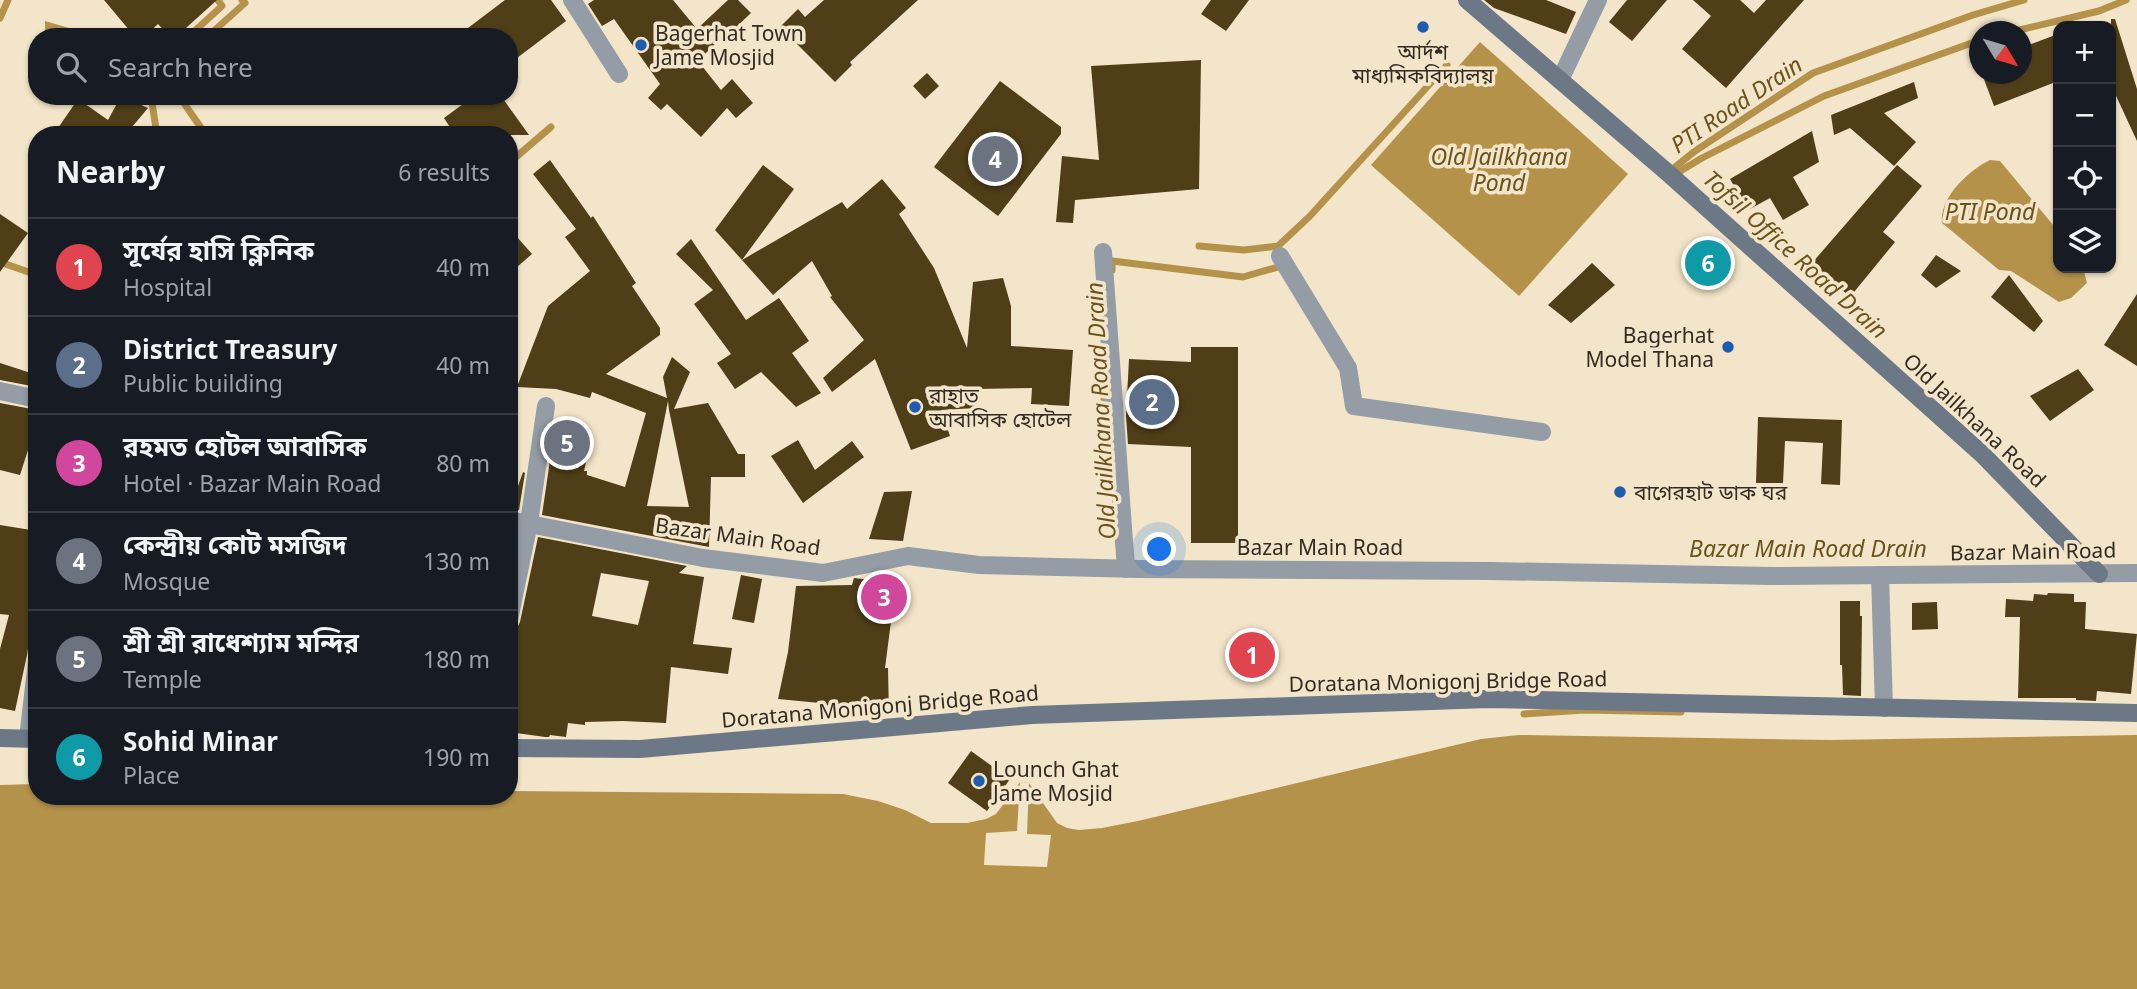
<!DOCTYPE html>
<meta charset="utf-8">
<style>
:root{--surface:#171b24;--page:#20242c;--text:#f1f3f6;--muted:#9ea1a6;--line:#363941;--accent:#0f766e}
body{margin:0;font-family:"Noto Sans","Noto Sans Bengali",sans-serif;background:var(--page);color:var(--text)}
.controls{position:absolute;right:21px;top:21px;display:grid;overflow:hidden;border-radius:14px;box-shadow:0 2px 5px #0004}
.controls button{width:63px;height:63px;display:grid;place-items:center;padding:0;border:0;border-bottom:2px solid var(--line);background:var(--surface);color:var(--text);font:35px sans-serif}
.compass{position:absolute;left:1969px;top:21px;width:63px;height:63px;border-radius:50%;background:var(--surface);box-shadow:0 2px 5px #0004;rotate:128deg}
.you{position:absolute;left:1160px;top:550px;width:24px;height:24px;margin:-18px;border:5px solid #fff;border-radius:50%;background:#1a73e8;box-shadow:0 0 0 10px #1a73e833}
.badge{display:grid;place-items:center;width:46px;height:46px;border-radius:50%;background:var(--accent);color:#fff;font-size:23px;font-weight:700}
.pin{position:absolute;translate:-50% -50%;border:4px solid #fff;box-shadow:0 2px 7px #0006}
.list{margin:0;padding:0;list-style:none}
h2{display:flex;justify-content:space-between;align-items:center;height:91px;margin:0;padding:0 28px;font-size:30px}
h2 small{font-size:23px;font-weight:400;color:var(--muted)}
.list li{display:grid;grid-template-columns:46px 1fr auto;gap:21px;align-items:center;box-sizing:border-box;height:98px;padding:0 28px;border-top:2px solid var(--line)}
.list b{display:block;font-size:26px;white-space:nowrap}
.list p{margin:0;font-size:23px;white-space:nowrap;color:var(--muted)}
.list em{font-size:23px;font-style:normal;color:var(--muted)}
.icon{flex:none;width:38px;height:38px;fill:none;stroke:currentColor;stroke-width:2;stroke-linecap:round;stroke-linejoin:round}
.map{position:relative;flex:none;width:2137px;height:989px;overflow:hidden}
.search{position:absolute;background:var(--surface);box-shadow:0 2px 5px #0004;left:28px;top:28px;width:490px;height:77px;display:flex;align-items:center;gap:18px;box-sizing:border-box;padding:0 24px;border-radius:28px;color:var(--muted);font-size:26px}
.panel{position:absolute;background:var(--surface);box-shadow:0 2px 5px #0004;left:28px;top:126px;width:490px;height:679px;border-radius:28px}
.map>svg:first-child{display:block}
</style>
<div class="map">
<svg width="2137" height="989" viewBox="0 0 2137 989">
<rect width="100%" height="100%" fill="#f3e5c9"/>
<g fill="#b4924a">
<polygon points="45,21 86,33 82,37 45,37"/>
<polygon points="1480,42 1628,174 1519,296 1371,165"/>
<path d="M 1990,160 L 2000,161 L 2058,231 L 2058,268 L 2083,268 L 2087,283 L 2071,298 L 2059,302 L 2011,271 L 1999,270 L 1942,223 C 1939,198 1969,170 1990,160 Z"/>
<polygon points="1519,735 1830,740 2137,735 2137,989 0,989 0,785 37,784 37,796 509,796 509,791 843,794 878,801 905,810 931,823 967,823 986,819 996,814 1020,782 1029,783 1057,823 1067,828 1079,830 1102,828 1138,821 1481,739"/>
</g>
<polygon fill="#f3e5c9" points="1020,782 1029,783 1027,834 1051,835 1047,867 984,865 986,833 1017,831"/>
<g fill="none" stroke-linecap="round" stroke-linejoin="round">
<g stroke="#b4924a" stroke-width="7">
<polyline points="0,18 8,0"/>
<polyline points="2011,32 2099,11 2126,0"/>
<polyline points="188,37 222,6 218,0"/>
<polyline points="207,37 245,3 242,0"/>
<polyline points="151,96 157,135"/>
<polyline points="179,96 206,135"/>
<polyline points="509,163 551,127"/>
<polyline points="1669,172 1695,151 1813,73 1973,15 2024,0"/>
<polyline points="1680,176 1677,173 1702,158 1824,96 1980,40"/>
<polyline points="1199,246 1244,250 1278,246 1310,216 1447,65"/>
<polyline points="0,262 37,275"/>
<polyline points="1112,270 1112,261 1243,277 1285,265"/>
<polyline points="1104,399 1108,435"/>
<polyline points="1524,714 1584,710 1681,712"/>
</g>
</g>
<g fill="#503e18" fill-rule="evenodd">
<polygon points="104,0 217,0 176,37 170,37 158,24 144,37 135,37"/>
<polygon points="505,0 551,0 566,21 509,64 509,37 456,37"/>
<polygon points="594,0 673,0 697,29 728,0 738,0 751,13 732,31 730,29 698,61 721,90 732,79 753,103 736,118 727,108 701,137 667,104 661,110 648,98 660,84 614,19 602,26 588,4"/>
<polygon points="824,0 918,0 850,62 852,65 835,82 780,27 798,9 805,17"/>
<polygon points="1211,0 1249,0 1226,31 1201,14"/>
<polygon points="1484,0 1546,0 1576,12 1566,34 1494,8"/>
<polygon points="1627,0 1667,0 1632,41 1609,22"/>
<polygon points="1693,0 1740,0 1754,13 1766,0 1804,0 1726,88 1682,49 1711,16"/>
<polygon points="2111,19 2115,19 2137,89 2137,141 2111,85"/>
<polygon points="2058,34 2058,81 1994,106 1982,74 2021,74 2021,48"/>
<polygon points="1201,60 1199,189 1075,200 1073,223 1056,222 1062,156 1099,160 1091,66"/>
<polygon points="927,73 939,86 925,99 913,86"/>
<polygon points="1000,81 1061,127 1061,134 998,216 934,167"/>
<polygon points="1914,82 1918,98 1884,113 1916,142 1894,166 1850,128 1834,135 1831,115"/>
<polygon points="121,96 148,108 127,133 130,135 67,135 58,128 78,99 108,120"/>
<polygon points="474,96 501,96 529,135 455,135 444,118"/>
<polygon points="1812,131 1819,162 1793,177 1809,205 1783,220 1770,198 1748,210 1730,179"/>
<path d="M 550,160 L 591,218 L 593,216 L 636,283 L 632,286 L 660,328 L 660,335 L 606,374 L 667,398 L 663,377 L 672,357 L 690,372 L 674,409 L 708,403 L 738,454 L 745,454 L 745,477 L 711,477 L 709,547 L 542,515 L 555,426 L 592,436 L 584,471 L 587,471 L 587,475 L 625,487 L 646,413 L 592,392 L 590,398 L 556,389 L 517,387 L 548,306 L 590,271 L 565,237 L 576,229 L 533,174 ZM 668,401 L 669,410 L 689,507 L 647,506 Z"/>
<polygon points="763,165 794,189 742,260 715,230"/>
<polygon points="1897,165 1922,186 1883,232 1895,242 1850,297 1812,263"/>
<polygon points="882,179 906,208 899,214 934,268 967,348 973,282 1003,278 1011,306 1011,346 1073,350 1069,406 1031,404 1032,388 975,389 976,408 941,410 950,436 911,450 875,359 832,392 823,378 864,340 830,297 832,296 812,261 773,295 742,260 842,202 847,209"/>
<polygon points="0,214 28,233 0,272"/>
<polygon points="509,228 532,254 509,274"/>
<polygon points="691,239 746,320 779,298 809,341 792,353 821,393 796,407 761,372 735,389 717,363 731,354 694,304 713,290 676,254"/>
<polygon points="1936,255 1961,271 1936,288 1921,275"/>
<polygon points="1592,263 1615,285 1571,323 1548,305"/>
<polygon points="2009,275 2043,321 2034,332 1991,297"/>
<polygon points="2137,294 2137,366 2104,345"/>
<polygon points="1191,347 1238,347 1238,543 1191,543 1191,447 1128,444 1126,416 1129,359 1191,362"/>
<polygon points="0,363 37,375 37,387 0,380"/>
<polygon points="2078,369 2094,390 2050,421 2030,396"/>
<polygon points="0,403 37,410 37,422 20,475 0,470"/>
<polygon points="1758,417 1842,420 1840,485 1821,484 1823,443 1785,441 1783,483 1756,483"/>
<polygon points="798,440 815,470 852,441 864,457 803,503 771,456"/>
<polygon points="523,472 525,473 519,510 510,509"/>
<polygon points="912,491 903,541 869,539 884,492"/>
<polygon points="0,525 37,531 37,591 27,655 15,711 0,708 0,649 9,615 0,614"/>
<polygon points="509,532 515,533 509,562"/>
<path d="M 538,537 L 687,566 L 679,573 L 704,577 L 693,644 L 732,648 L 728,674 L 671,667 L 666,723 L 623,721 L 585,722 L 585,725 L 568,723 L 566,737 L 550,735 L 549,737 L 545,737 L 509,732 L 509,631 L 517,628 L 520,622 ZM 601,573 L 649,581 L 638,625 L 592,616 Z"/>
<polygon points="741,575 762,579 754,623 732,619"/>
<polygon points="854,578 896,583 885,668 888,668 889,714 818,717 820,703 778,699 788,652 796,586 852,585"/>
<polygon points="2048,593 2074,594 2074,602 2086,602 2085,629 2137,634 2131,694 2097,691 2096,701 2076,700 2076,698 2018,698 2020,617 2005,617 2006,599 2033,601 2034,594 2047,595"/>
<polygon points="1840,601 1860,601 1860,616 1862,616 1861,696 1843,695 1842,665 1840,665"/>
<polygon points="1937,602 1938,629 1912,630 1912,603"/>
<polygon points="971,751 1010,779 987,811 948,783"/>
</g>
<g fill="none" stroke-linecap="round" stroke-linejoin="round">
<g stroke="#949ca6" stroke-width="18">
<polyline points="1280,256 1348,368 1354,406 1542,432"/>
<polyline points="509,620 529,523 546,406"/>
</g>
<g stroke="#949ca6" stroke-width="18">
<polyline points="572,0 619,74"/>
<polyline points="1560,80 1598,0"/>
<polyline points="1103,252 1126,569"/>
<polyline points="0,391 37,399"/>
<polyline points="509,520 703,558 823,573 908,556 979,565 1139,569 1490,571 1773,576 2137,573"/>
<polyline points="1880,575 1884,708"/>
<polyline points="28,738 37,661"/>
</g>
<g stroke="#6d7887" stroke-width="18">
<polyline points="1467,0 1668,173 1982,454 2099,574"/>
<polyline points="0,738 37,739"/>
<polyline points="509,748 640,749 1032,715 1488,699 2137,713"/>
</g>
</g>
<g fill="#205cae" stroke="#f3e5c9" stroke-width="2.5">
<circle cx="1423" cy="27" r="7"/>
<circle cx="641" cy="45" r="7"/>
<circle cx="1728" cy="347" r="7"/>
<circle cx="915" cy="407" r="7"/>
<circle cx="1620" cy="492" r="7"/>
<circle cx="979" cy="781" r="7"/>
</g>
<g text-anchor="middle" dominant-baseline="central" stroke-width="7" stroke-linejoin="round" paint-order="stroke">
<g font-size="21" fill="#322c22" stroke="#f3e5c9" text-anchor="start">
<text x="655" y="33">Bagerhat Town<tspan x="655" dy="24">Jame Mosjid</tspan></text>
<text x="1423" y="51" text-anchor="middle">আর্দশ<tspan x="1423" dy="24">মাধ্যমিকবিদ্যালয়</tspan></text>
<text x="1714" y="335" text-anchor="end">Bagerhat<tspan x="1714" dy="24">Model Thana</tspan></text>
<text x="929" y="395">রাহাত<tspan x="929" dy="24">আবাসিক হোটেল</tspan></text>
<text x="1634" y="492">বাগেরহাট ডাক ঘর</text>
<text x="993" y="769">Lounch Ghat<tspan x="993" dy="24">Jame Mosjid</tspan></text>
</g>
<g font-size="21" fill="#322c22" stroke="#f3e5c9">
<text transform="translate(1975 420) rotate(43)">Old Jailkhana Road</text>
<text transform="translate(738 536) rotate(8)">Bazar Main Road</text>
<text x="1320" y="547">Bazar Main Road</text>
<text transform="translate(2033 551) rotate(-1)">Bazar Main Road</text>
<text transform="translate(1448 681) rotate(-1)">Doratana Monigonj Bridge Road</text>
<text transform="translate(880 706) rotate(-5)">Doratana Monigonj Bridge Road</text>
</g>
<g font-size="23" font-style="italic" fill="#6c531d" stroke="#f3e5c9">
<text transform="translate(1736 104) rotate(-34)">PTI Road Drain</text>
<text x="1499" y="156">Old Jailkhana<tspan x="1499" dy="26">Pond</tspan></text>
<text x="1990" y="211">PTI Pond</text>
<text transform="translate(1796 254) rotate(42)">Tofsil Office Road Drain</text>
<text transform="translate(1100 411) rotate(-93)">Old Jailkhana Road Drain</text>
<text x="1808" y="548">Bazar Main Road Drain</text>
</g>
</g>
</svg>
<div class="controls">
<button>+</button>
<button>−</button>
<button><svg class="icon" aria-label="locate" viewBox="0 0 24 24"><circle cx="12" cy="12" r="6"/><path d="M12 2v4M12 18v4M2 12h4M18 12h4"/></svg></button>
<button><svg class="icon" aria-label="layers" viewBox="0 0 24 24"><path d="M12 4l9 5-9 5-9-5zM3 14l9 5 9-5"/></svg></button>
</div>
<svg class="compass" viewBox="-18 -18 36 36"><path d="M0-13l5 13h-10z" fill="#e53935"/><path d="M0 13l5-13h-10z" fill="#9ea1a6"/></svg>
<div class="you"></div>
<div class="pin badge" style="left:1252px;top:655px;background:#e0444e">1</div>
<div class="pin badge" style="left:1152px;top:402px;background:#5c6f8a">2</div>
<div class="pin badge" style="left:884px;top:597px;background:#d1479c">3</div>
<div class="pin badge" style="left:995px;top:159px;background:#6b7280">4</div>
<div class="pin badge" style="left:567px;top:443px;background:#6b7280">5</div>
<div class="pin badge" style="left:1708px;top:263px;background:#0f9aa8">6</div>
<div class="search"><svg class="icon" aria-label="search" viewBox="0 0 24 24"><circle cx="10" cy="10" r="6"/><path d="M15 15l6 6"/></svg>Search here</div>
<section class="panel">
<h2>Nearby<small>6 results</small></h2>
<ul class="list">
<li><span class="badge" style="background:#e0444e">1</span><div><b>সূর্যের হাসি ক্লিনিক</b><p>Hospital</p></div><em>40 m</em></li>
<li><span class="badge" style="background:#5c6f8a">2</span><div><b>District Treasury</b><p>Public building</p></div><em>40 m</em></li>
<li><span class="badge" style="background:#d1479c">3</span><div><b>রহমত হোটল আবাসিক</b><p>Hotel · Bazar Main Road</p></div><em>80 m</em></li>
<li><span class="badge" style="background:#6b7280">4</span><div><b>কেন্দ্রীয় কোট মসজিদ</b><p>Mosque</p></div><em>130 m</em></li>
<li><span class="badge" style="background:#6b7280">5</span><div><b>শ্রী শ্রী রাধেশ্যাম মন্দির</b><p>Temple</p></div><em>180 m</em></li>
<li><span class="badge" style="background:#0f9aa8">6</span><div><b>Sohid Minar</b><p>Place</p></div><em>190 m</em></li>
</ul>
</section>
</div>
